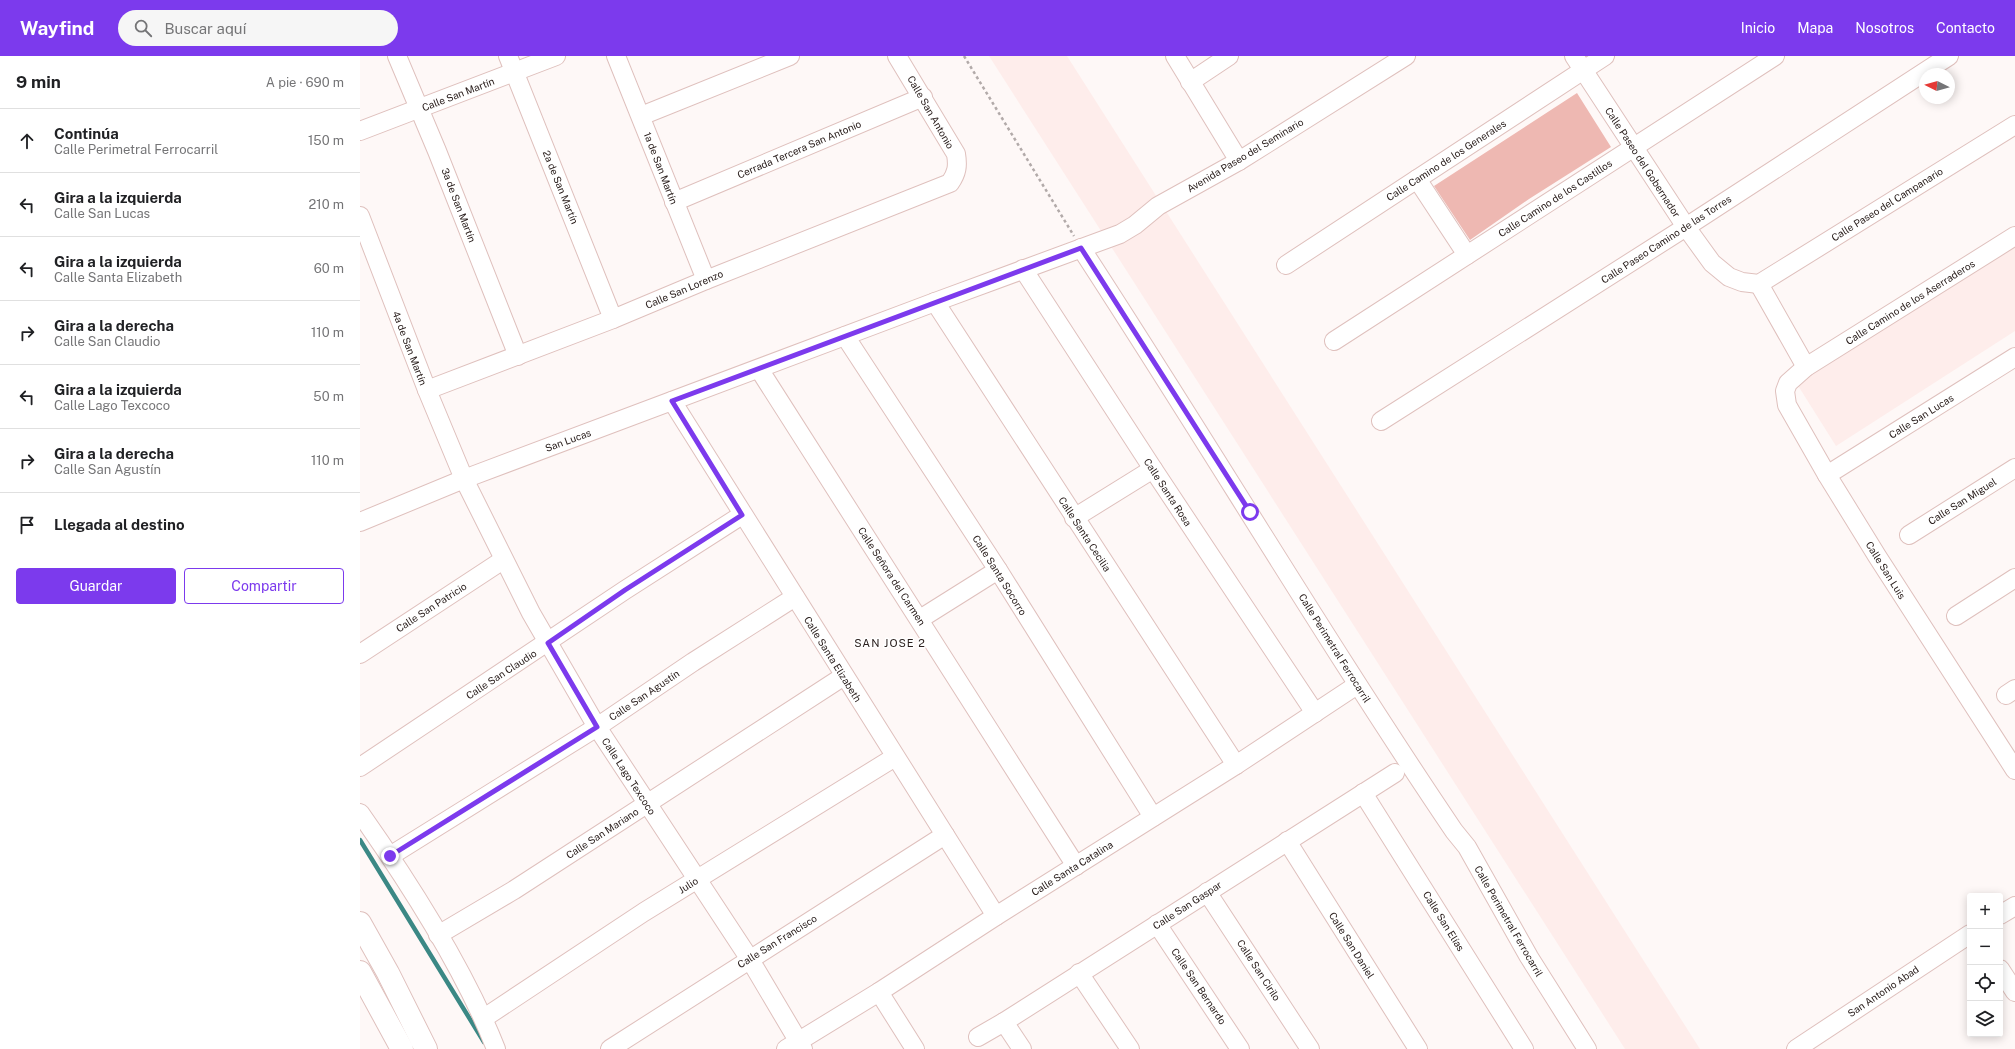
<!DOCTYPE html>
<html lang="es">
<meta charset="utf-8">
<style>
:root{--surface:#fff;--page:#f6f6f6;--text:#202124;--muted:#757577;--line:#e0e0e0;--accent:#7c3aed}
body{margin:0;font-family:"Public Sans",sans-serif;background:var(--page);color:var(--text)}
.controls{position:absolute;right:12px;bottom:12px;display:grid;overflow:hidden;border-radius:4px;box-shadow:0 2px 10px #0003}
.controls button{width:36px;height:36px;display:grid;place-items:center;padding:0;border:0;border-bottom:1px solid var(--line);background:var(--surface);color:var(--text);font:20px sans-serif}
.compass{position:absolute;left:1559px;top:12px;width:36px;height:36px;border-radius:50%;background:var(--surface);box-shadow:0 2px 10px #0003;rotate:275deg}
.stop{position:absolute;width:12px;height:12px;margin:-9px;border:3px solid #7c3aed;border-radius:50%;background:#fff}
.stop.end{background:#7c3aed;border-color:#fff;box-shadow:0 1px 4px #0008}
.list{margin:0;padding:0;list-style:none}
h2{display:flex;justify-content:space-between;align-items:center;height:52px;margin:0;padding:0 16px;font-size:17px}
h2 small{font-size:13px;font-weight:400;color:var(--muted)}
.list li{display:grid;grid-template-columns:26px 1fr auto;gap:12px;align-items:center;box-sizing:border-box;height:64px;padding:0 16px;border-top:1px solid var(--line)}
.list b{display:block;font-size:15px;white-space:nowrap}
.list p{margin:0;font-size:13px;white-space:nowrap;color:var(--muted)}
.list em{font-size:13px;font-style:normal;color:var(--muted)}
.actions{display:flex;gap:8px;padding:12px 16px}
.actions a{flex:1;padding:9px 0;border:1px solid var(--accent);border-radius:4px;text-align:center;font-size:14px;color:var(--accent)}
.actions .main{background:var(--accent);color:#fff}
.icon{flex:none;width:22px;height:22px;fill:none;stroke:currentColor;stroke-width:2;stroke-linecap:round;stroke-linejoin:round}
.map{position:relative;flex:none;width:1655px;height:993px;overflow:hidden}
header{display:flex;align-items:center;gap:24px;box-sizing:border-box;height:56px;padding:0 20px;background:var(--accent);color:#fff}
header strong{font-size:19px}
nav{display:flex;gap:22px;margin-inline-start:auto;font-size:14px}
.search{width:280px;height:36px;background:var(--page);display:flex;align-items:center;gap:10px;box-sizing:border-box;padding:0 14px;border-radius:22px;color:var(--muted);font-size:15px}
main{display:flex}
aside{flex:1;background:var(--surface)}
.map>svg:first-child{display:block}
</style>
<header>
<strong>Wayfind</strong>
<div class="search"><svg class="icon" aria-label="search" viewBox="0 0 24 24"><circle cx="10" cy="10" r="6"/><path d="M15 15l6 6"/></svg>Buscar aquí</div>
<nav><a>Inicio</a><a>Mapa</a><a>Nosotros</a><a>Contacto</a></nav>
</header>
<main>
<aside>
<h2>9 min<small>A pie · 690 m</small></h2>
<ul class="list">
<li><svg class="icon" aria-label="ahead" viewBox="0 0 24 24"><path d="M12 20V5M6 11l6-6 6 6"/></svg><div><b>Continúa</b><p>Calle Perimetral Ferrocarril</p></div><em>150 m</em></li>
<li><svg class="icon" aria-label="left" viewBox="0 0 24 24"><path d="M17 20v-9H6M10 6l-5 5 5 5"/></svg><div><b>Gira a la izquierda</b><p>Calle San Lucas</p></div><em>210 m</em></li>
<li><svg class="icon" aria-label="left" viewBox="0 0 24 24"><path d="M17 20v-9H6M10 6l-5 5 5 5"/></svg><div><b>Gira a la izquierda</b><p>Calle Santa Elizabeth</p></div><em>60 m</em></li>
<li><svg class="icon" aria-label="right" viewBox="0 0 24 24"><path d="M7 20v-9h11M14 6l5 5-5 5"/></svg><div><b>Gira a la derecha</b><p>Calle San Claudio</p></div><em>110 m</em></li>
<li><svg class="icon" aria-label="left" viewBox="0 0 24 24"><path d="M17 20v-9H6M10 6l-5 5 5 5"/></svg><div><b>Gira a la izquierda</b><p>Calle Lago Texcoco</p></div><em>50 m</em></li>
<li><svg class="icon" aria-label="right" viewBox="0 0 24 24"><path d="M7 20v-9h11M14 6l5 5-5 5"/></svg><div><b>Gira a la derecha</b><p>Calle San Agustín</p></div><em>110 m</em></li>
<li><svg class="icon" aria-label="arrive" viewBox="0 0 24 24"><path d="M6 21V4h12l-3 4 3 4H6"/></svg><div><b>Llegada al destino</b></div></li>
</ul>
<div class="actions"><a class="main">Guardar</a><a>Compartir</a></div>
</aside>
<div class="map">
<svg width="1655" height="993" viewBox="0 0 1655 993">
<rect width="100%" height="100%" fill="#fef8f7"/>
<g fill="#feedeb">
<polygon points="629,0 707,0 1340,993 1265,993"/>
<polygon points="1655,188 1655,275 1476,390 1437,328"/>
</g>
<polygon fill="#eeb8b2" points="1217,37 1251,91 1169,143 1110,184 1074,130"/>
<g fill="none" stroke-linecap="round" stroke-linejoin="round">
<polyline stroke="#3b8885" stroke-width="4.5" points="0,784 124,986"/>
<g stroke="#dfc0bd" stroke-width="20">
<g id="minor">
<polyline points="37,0 77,95 158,300"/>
<polyline points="148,0 253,263"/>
<polyline points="256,0 346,224"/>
<polyline points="815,0 879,105"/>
<polyline points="1214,0 1326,171 1352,207 1369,221 1382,226 1399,228 1655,69"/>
<polyline points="830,26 869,0"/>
<polyline points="281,60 430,0"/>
<polyline points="0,75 196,0"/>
<polyline points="1057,123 1107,199"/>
<polyline points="314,146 563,41"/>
<polyline points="0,160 67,334 104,423 171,557 237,671 389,902 443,993"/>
<polyline points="1655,180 1446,311 1428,327 1425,335 1427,349 1467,419 1517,500 1655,714"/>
<path d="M 721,192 C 847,385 965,584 1094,775 L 1107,791 L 1169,901 L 1227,993"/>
<polyline points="926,209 1245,0"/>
<polyline points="663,213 793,413 955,657"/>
<polyline points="1399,228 1446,311"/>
<polyline points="575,246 876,709"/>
<polyline points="485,280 638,514 793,761"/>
<polyline points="974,285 1415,0"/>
<polyline points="399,313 716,810"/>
<path d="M 67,334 L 253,263 L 346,224 L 590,127 C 597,117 598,110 596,98 L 537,0"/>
<polyline points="312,345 636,860"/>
<polyline points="1021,365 1326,171 1589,0"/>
<polyline points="1467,419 1655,301"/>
<polyline points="714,462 793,413"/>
<polyline points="0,466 104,423 575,246 760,178 775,169 798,150 879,105 1046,0"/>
<polyline points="1549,479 1655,412"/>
<polyline points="1596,560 1655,522"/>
<polyline points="560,563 638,514"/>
<polyline points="0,598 143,504"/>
<polyline points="1646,639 1655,633"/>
<polyline points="0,711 265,534 382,459"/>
<polyline points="1003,737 1164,993"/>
<path d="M 0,757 C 50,828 104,912 136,993"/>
<polyline points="927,785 1058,993"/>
<polyline points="30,800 237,671 333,606 435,541"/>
<polyline points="847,836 950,993"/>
<polyline points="1640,859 1655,850"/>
<polyline points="797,868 880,993"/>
<polyline points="78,879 154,834 484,620"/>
<polyline points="1640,913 1655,936"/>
<polyline points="719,917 770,993"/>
<polyline points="519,936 555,993"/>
<polyline points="124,962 284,856 535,701"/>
<polyline points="644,966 662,993"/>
<polyline points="618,981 644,966 1035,717"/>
<polyline points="250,993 585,779"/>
<polyline points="426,993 519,936 636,860 876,709 997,629"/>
<polyline points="1436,993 1610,878"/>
</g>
</g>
<g stroke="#dfc0bd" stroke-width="24">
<g id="major">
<polyline points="0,867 28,917 66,993"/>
<polyline points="0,916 42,993"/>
</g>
</g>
<polyline stroke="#b2aaa9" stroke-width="2.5" stroke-dasharray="3 3" stroke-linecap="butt" points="604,0 714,180"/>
<use href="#minor" stroke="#fff" stroke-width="18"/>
<use href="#major" stroke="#fff" stroke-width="22"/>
</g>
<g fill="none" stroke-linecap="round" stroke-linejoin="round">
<polyline stroke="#7c3aed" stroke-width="5" points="30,800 237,671 188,587 265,534 382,459 312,345 721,192 890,456"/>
</g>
<g text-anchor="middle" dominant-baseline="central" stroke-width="3" stroke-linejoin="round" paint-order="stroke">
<g font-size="10" fill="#2b201e" stroke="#fff">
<text transform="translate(98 38) rotate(-21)">Calle San Martín</text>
<text transform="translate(571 56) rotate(60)">Calle San Antonio</text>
<text transform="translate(439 93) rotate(-23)">Cerrada Tercera San Antonio</text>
<text transform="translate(885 99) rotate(-31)">Avenida Paseo del Seminario</text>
<text transform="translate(1086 104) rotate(-33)">Calle Camino de los Generales</text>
<text transform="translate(1283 106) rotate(57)">Calle Paseo del Gobernador</text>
<text transform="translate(301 112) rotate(69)">1a de San Martín</text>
<text transform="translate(201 131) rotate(68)">2a de San Martín</text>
<text transform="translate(1195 142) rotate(-33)">Calle Camino de los Castillos</text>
<text transform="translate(1527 148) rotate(-32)">Calle Paseo del Campanario</text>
<text transform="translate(99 149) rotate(69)">3a de San Martín</text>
<text transform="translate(1306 183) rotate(-33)">Calle Paseo Camino de las Torres</text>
<text transform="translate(324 233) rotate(-23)">Calle San Lorenzo</text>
<text transform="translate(1550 246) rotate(-32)">Calle Camino de los Aserraderos</text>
<text transform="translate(50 292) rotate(69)">4a de San Martín</text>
<text transform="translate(1561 360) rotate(-32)">Calle San Lucas</text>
<text transform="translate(208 384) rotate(-20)">San Lucas</text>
<text transform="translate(808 436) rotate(57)">Calle Santa Rosa</text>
<text transform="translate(1602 445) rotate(-32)">Calle San Miguel</text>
<text transform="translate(725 478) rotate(57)">Calle Santa Cecilia</text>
<text transform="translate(1526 514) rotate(58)">Calle San Luis</text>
<text transform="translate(640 519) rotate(58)">Calle Santa Socorro</text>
<text transform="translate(532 520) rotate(57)">Calle Señora del Carmen</text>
<text transform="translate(71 551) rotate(-33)">Calle San Patricio</text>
<text transform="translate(975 592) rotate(58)">Calle Perimetral Ferrocarril</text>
<text transform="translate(473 603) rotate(58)">Calle Santa Elizabeth</text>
<text transform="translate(141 618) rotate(-33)">Calle San Claudio</text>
<text transform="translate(284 639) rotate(-34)">Calle San Agustín</text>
<text transform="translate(269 720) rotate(57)">Calle Lago Texcoco</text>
<text transform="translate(242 777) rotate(-33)">Calle San Mariano</text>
<text transform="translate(712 812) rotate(-32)">Calle Santa Catalina</text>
<text transform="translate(328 829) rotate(-32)">Julio</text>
<text transform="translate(827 849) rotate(-33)">Calle San Gaspar</text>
<text transform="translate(1084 865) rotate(58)">Calle San Elías</text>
<text transform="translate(1149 865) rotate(60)">Calle Perimetral Ferrocarril</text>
<text transform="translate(417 885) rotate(-32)">Calle San Francisco</text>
<text transform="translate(992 889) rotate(58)">Calle San Daniel</text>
<text transform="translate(899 914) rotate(57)">Calle San Cirilo</text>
<text transform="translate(839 930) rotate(56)">Calle San Bernardo</text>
<text transform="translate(1523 935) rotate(-34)">San Antonio Abad</text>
</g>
<g font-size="11" letter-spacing="1" fill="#2b201e" stroke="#fff">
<text x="530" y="587">SAN JOSE 2</text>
</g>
</g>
</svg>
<div class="controls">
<button>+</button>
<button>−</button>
<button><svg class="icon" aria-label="locate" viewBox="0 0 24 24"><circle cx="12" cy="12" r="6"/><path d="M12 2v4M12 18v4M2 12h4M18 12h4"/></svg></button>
<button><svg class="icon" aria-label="layers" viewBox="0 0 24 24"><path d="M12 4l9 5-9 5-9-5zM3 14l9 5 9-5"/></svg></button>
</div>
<svg class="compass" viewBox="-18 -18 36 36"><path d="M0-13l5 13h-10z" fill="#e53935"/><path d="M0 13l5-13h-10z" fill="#757577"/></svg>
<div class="stop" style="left:890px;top:456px"></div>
<div class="stop end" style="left:30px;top:800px"></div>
</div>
</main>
